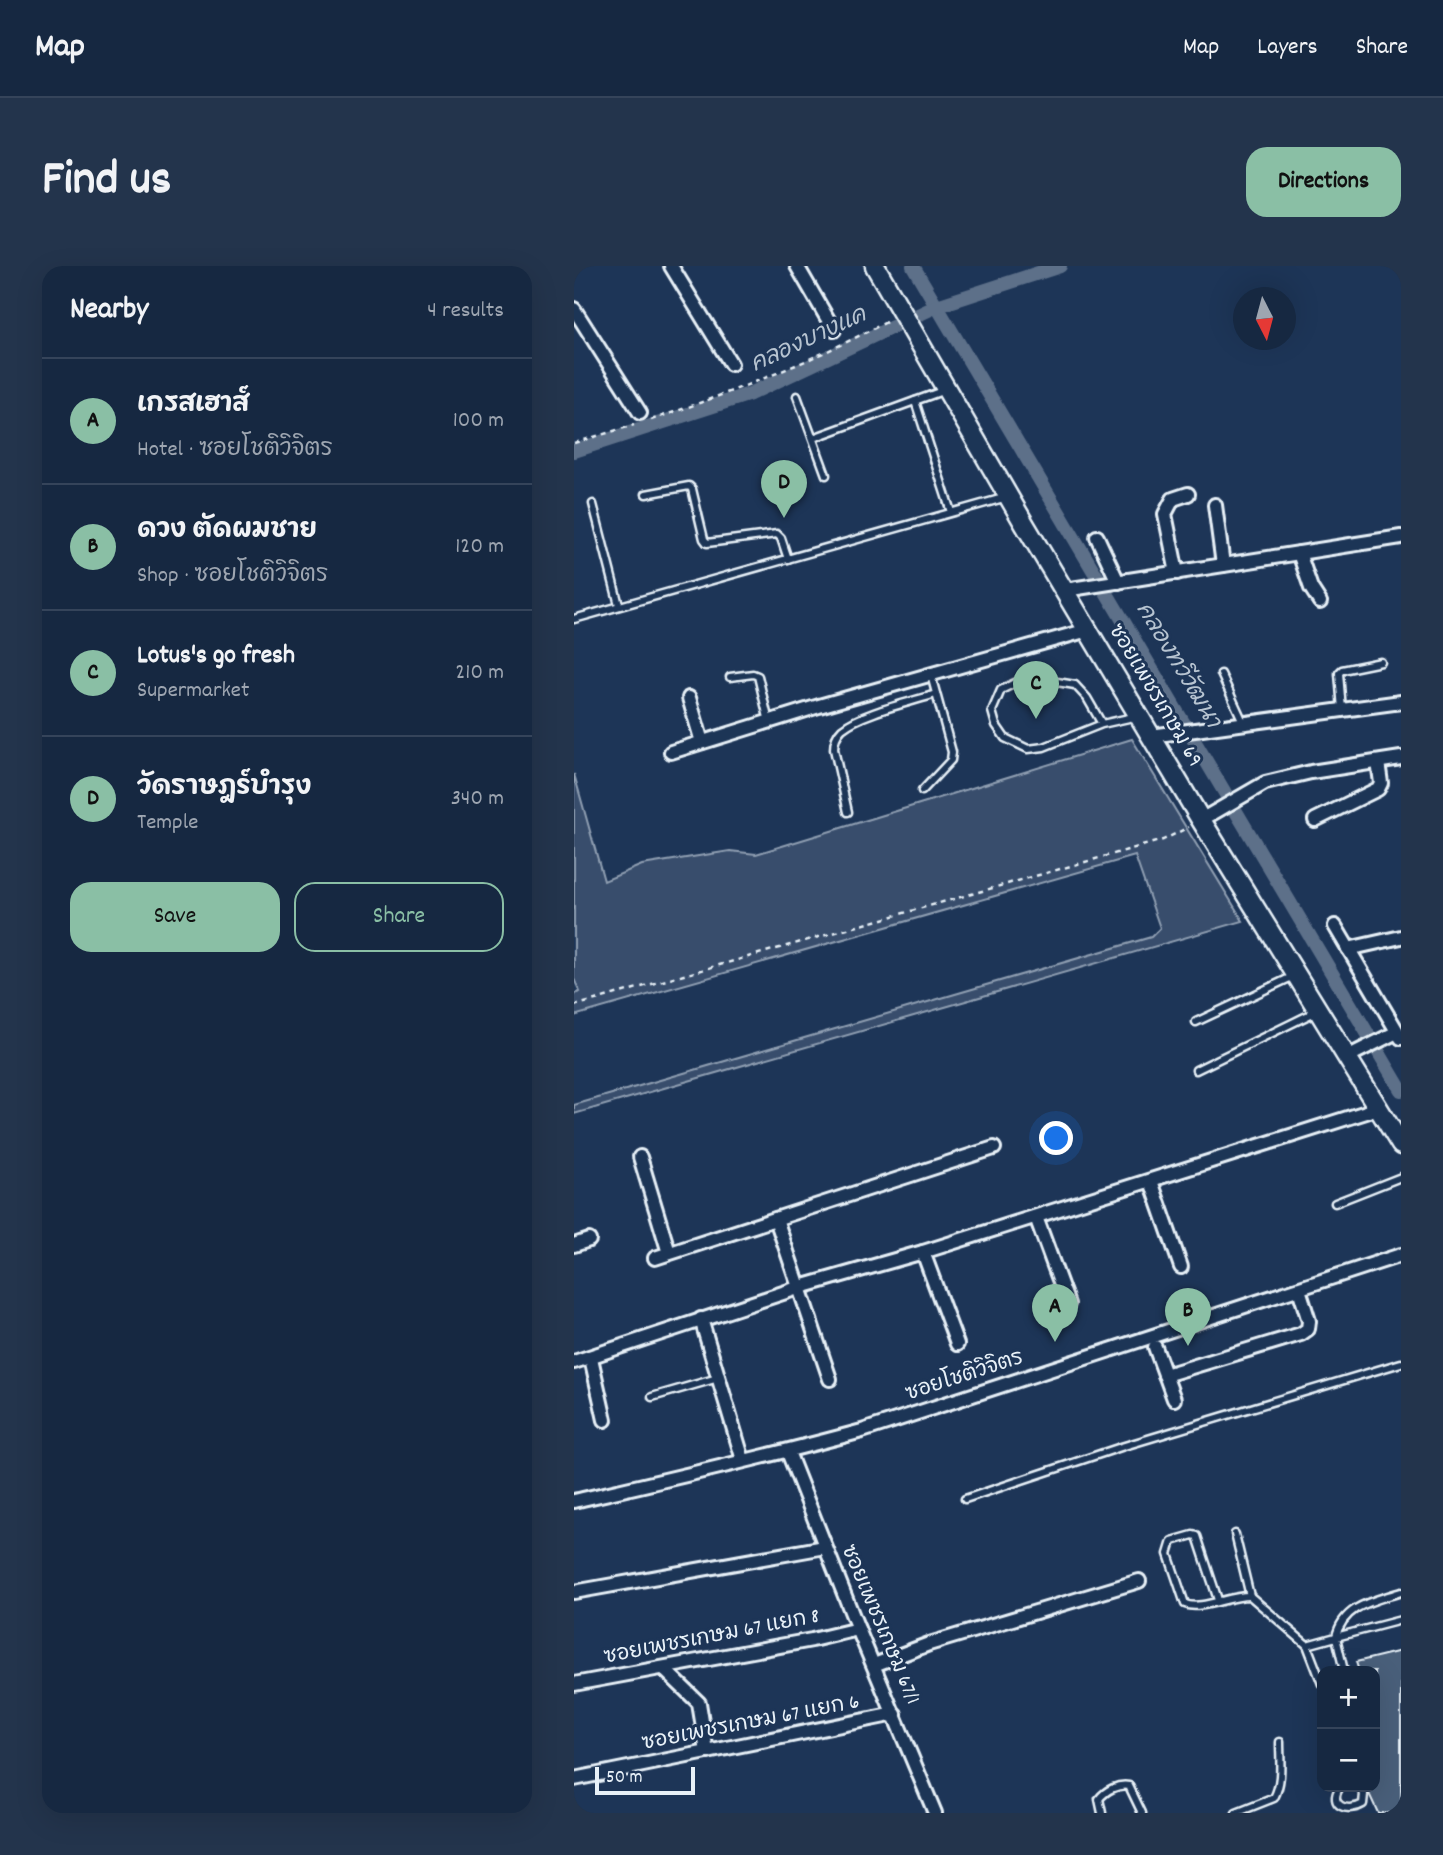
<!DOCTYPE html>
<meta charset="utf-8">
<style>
:root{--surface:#162841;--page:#23344c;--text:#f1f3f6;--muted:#9ea6b1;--line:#35445a;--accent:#8abfa5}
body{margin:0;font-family:Dekko,"Playpen Sans Thai",sans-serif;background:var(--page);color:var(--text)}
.controls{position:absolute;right:21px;bottom:21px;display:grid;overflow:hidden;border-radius:14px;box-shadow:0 7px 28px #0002}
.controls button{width:63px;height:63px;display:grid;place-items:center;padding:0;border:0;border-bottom:2px solid var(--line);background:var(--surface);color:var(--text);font:35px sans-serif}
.compass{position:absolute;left:659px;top:21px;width:63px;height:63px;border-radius:50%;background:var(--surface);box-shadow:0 7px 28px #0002;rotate:174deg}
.scale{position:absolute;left:21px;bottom:18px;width:100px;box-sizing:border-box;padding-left:7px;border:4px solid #e8f1f8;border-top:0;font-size:19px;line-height:24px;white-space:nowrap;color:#e8f1f8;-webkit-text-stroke:5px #1d3557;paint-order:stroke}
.you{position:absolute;left:483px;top:873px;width:24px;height:24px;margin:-18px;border:5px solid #fff;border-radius:50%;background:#1a73e8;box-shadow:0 0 0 10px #1a73e833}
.badge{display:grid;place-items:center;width:46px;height:46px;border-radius:50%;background:var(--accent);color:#111;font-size:23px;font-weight:700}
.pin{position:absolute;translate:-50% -58px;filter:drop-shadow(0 2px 4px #0008)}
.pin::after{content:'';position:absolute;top:37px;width:24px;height:21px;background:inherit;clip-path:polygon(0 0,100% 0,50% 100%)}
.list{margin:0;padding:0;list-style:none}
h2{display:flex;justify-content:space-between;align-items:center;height:91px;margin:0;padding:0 28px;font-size:30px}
h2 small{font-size:23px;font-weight:400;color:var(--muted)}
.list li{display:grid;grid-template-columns:46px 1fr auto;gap:21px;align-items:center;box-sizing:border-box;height:126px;padding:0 28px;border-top:2px solid var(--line)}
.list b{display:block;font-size:26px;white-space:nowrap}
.list p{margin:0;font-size:23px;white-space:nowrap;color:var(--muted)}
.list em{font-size:23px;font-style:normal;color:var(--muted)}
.actions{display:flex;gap:14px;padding:21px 28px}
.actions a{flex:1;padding:16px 0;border:2px solid var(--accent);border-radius:21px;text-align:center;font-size:24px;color:var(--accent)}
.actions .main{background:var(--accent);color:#111}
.map{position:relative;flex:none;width:827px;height:1547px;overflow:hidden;border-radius:21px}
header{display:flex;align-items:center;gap:42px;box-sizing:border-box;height:98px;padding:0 35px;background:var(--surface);border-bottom:2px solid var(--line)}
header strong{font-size:33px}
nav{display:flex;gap:38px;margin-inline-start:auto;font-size:24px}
.intro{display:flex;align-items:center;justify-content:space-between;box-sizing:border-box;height:168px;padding:0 42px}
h1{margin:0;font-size:49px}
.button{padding:18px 32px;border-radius:21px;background:var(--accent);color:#111;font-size:24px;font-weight:700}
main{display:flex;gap:42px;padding:0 42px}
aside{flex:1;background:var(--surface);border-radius:21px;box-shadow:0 7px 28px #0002}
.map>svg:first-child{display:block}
</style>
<header>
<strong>Map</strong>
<nav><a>Map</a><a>Layers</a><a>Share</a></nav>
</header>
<div class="intro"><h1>Find us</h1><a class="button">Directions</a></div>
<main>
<aside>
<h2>Nearby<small>4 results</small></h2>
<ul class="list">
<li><span class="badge">A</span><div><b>เกรสเฮาส์</b><p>Hotel · ซอยโชติวิจิตร</p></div><em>100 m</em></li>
<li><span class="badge">B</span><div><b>ดวง ตัดผมชาย</b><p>Shop · ซอยโชติวิจิตร</p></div><em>120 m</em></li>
<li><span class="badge">C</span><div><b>Lotus's go fresh</b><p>Supermarket</p></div><em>210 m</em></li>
<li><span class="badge">D</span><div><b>วัดราษฎร์บำรุง</b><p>Temple</p></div><em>340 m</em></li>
</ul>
<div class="actions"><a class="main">Save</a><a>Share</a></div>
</aside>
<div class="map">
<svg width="827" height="1547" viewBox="0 0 827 1547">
<rect width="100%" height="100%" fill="#1d3557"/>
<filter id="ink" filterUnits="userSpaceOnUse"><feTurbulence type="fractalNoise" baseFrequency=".0143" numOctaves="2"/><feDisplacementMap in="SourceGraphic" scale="14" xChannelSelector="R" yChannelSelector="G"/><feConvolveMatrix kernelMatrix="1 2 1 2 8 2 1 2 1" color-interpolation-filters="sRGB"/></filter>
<g filter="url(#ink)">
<polygon fill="#374d6c" stroke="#909fb2" stroke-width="2" points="558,473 669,655 0,848 0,839 577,671 586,662 561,590 0,750 0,728 6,726 0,713 0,508 30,615 68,599 156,585 182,588"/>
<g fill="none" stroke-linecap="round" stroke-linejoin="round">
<g stroke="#5d7089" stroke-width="14">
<polyline points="339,0 827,824"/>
<polyline points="0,185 176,128 363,40 486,0"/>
</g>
</g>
<polygon fill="#495e7a" stroke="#e8f1f8" stroke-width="2" points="827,1385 827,1547 804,1547 792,1521 801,1521 801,1405 785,1405 782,1396"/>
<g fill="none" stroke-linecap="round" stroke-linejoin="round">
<g stroke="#e8f1f8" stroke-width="11">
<g id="service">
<polyline points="223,130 252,209"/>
<polyline points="341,135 377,246"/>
<polyline points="239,172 371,124"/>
<polyline points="72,228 115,220 118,223 130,273 133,277 203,268 207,272 214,293"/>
<polyline points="19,238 45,339"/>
<polyline points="0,353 433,231"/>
<polyline points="647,408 670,458"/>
<polyline points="156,411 179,408 184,410 195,456"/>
<polyline points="768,444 765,407 768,404 807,396"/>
<polyline points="528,458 513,432 501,419 453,411 427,424 418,445 422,459 431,472 454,483 470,481 528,458 564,450"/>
<polyline points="348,525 377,494 378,486 357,409"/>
<path d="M 274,546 L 260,483 C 260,475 262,469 268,463 C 287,447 337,436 362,428"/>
<polyline points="622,756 720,710"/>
<polyline points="622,804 741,746"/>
<polyline points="761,937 827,911"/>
<polyline points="78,1131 144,1112"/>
<polyline points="391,1233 547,1181 827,1097"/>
<polyline points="661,1268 676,1330"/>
<path d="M 644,1334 L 623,1270 L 619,1269 L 598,1275 L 594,1288 L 611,1338 C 626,1345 657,1329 676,1330 L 733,1379"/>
<polyline points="770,1405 762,1371 827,1354"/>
<path d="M 748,1418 L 733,1379 L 762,1371 C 769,1339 800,1335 827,1326"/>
<path d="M 766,1521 C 753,1540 774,1547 789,1538 L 790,1528 L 785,1521"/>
<path d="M 528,1547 L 525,1533 C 532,1524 544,1518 555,1520 L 568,1547"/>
<path d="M 662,1547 L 700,1532 C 709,1515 706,1495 706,1476"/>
</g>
</g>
<g stroke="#e8f1f8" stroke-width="18">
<g id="minor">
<polyline points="97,0 157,98"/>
<polyline points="223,0 260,64"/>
<polyline points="0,43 66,147"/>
<polyline points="641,239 649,299"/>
<polyline points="523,271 544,316"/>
<polyline points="725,287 737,322 746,336"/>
<polyline points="603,307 591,248 599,233 614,228"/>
<polyline points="491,324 827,271"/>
<polyline points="115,432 128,476"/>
<polyline points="577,470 827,436"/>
<polyline points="97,486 245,440 514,364"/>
<polyline points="627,554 691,517 737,506 827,492"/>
<polyline points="741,554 804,523 807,517 804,496"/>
<polyline points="761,660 827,772"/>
<polyline points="774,683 827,671"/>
<polyline points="773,791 823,766"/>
<polyline points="66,891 95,987"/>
<polyline points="577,915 607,1001"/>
<polyline points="462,951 494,1038"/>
<polyline points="202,953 256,1113"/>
<polyline points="0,979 15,974"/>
<polyline points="349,986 383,1078"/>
<polyline points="81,992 420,882"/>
<polyline points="127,1053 169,1194"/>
<polyline points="581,1081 600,1133"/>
<polyline points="17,1092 31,1154"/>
<polyline points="0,1096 230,1020 349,986 805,842"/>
<polyline points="591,1109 727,1068 734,1063 735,1055 725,1023"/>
<polyline points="214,1186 284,1363 361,1547"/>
<path d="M 0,1235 C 96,1213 193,1191 288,1165 L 827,989"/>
<polyline points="0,1326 251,1281"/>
<polyline points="300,1399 355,1378 565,1315"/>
<polyline points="93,1406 125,1437 133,1486"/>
<polyline points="0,1418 238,1374 284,1363"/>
<polyline points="0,1513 321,1448"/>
</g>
</g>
<g stroke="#e8f1f8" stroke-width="23">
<polyline id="secondary" points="301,0 451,259 627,554 827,879"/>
</g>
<g stroke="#e8f1f8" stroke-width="2.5" stroke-dasharray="5 5" stroke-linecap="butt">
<path d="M 77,154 C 159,126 239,95 316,54"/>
<polyline points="0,177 60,159"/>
<polyline points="0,740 589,574 615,561"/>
</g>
<use href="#service" stroke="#1d3557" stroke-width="6"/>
<use href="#minor" stroke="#1d3557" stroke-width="12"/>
<use href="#secondary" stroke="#1d3557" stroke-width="18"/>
</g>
</g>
<g text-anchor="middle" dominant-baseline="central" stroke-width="6" stroke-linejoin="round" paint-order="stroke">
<g font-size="21" fill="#e8f1f8" stroke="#1d3557">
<text transform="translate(580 430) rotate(59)">ซอยเพชรเกษม 69</text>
<text transform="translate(391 1111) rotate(-18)">ซอยโชติวิจิตร</text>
<text transform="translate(305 1359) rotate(67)">ซอยเพชรเกษม 67/1</text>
<text transform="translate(138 1372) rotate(-11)">ซอยเพชรเกษม 67 แยก 8</text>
<text transform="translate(177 1458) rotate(-11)">ซอยเพชรเกษม 67 แยก 6</text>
</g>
<g font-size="23" font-style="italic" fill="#b7c4d1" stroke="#1d3557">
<text transform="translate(235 75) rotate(-25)">คลองบางแค</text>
<text transform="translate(603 400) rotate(59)">คลองทวีวัฒนา</text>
</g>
</g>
</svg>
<div class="controls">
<button>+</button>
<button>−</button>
</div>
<svg class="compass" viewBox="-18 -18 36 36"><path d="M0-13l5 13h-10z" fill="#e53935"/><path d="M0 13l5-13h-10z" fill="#9ea6b1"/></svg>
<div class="scale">50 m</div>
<div class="you"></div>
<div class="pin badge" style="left:481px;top:1076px">A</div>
<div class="pin badge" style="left:614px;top:1080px">B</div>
<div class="pin badge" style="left:462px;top:453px">C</div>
<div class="pin badge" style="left:210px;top:252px">D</div>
</div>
</main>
